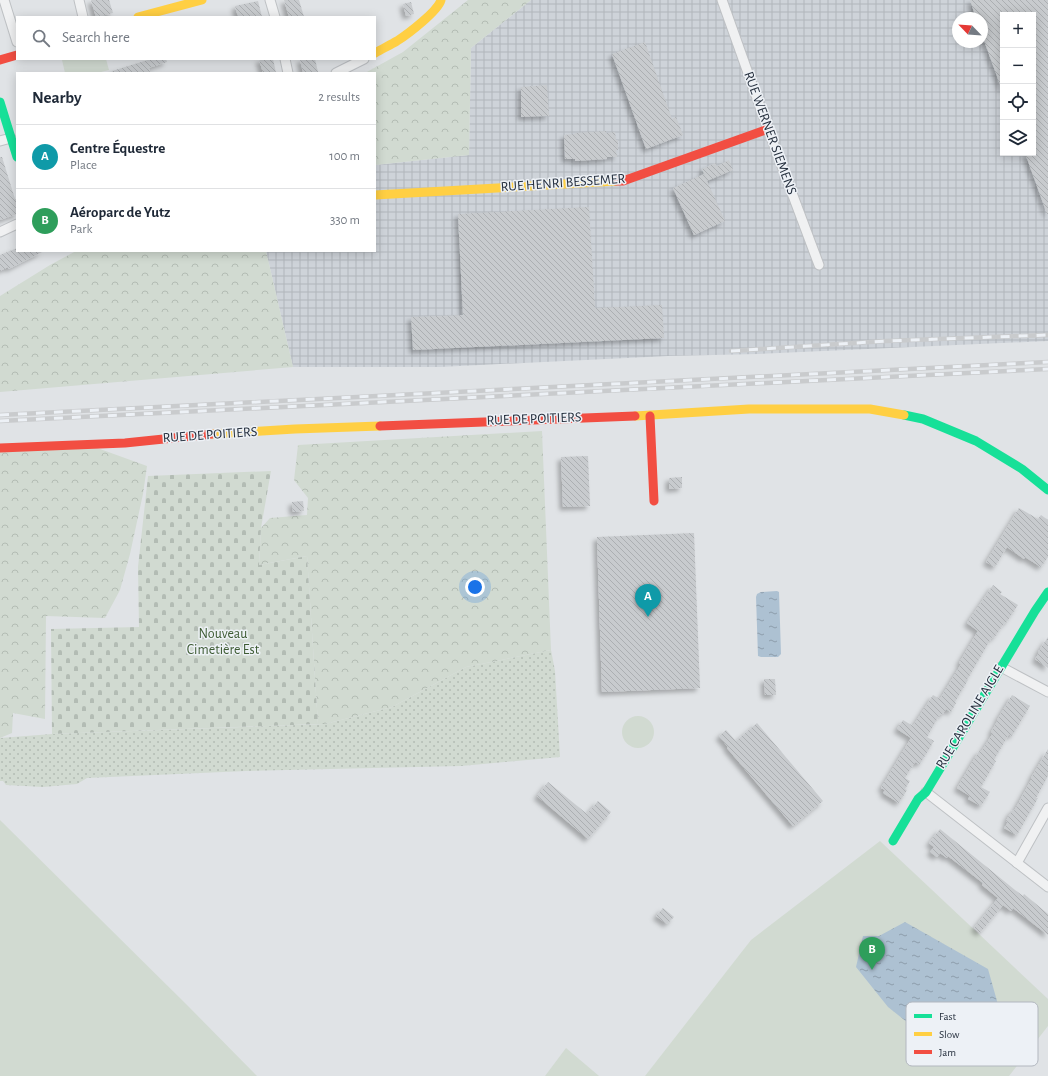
<!DOCTYPE html>
<meta charset="utf-8">
<style>
:root{--surface:#fff;--page:#f6f6f7;--text:#1f2937;--muted:#747a83;--line:#e0e1e3;--accent:#2563eb}
body{margin:0;font-family:"Alegreya Sans",sans-serif;background:var(--page);color:var(--text)}
.controls{position:absolute;right:12px;top:12px;display:grid;overflow:hidden;border-radius:0px;box-shadow:0 2px 10px #0003}
.controls button{width:36px;height:36px;display:grid;place-items:center;padding:0;border:0;border-bottom:1px solid var(--line);background:var(--surface);color:var(--text);font:20px sans-serif}
.compass{position:absolute;left:952px;top:12px;width:36px;height:36px;border-radius:50%;background:var(--surface);box-shadow:0 2px 10px #0003;rotate:295deg}
.you{position:absolute;left:475px;top:587px;width:14px;height:14px;margin:-10px;border:3px solid #fff;border-radius:50%;background:#1a73e8;box-shadow:0 0 0 6px #1a73e833}
.badge{display:grid;place-items:center;width:26px;height:26px;border-radius:50%;background:var(--accent);color:#fff;font-size:13px;font-weight:700}
.pin{position:absolute;translate:-50% -33px;filter:drop-shadow(0 1px 2px #0008)}
.pin::after{content:'';position:absolute;top:21px;width:14px;height:12px;background:inherit;clip-path:polygon(0 0,100% 0,50% 100%)}
.list{margin:0;padding:0;list-style:none}
h2{display:flex;justify-content:space-between;align-items:center;height:52px;margin:0;padding:0 16px;font-size:17px}
h2 small{font-size:13px;font-weight:400;color:var(--muted)}
.list li{display:grid;grid-template-columns:26px 1fr auto;gap:12px;align-items:center;box-sizing:border-box;height:64px;padding:0 16px;border-top:1px solid var(--line)}
.list b{display:block;font-size:15px;white-space:nowrap}
.list p{margin:0;font-size:13px;white-space:nowrap;color:var(--muted)}
.list em{font-size:13px;font-style:normal;color:var(--muted)}
.icon{flex:none;width:22px;height:22px;fill:none;stroke:currentColor;stroke-width:2;stroke-linecap:round;stroke-linejoin:round}
.map{position:relative;flex:none;width:1048px;height:1076px;overflow:hidden}
.search{position:absolute;background:var(--surface);box-shadow:0 2px 10px #0003;left:16px;top:16px;width:360px;height:44px;display:flex;align-items:center;gap:10px;box-sizing:border-box;padding:0 14px;border-radius:0px;color:var(--muted);font-size:15px}
.panel{position:absolute;background:var(--surface);box-shadow:0 2px 10px #0003;left:16px;top:72px;width:360px;height:180px;border-radius:0px}
.map>svg:first-child{display:block}
</style>
<div class="map">
<svg width="1048" height="1076" viewBox="0 0 1048 1076">
<defs>
<pattern id="industrial-grid" width="8" height="8" patternUnits="userSpaceOnUse"><rect width="8" height="8" fill="#ced3d9"/><path d="M0 4h8M4 0v8" fill="none" stroke="#b1b6bb"/></pattern>
<pattern id="grass-dots" width="8" height="8" patternUnits="userSpaceOnUse"><rect width="8" height="8" fill="#d1dad1"/><path d="M2 2h.1M6 6h.1" fill="none" stroke="#b3bcb4" stroke-width="1.8" stroke-linecap="round"/></pattern>
<pattern id="forest-crowns" width="20" height="18" patternUnits="userSpaceOnUse"><rect width="20" height="18" fill="#d1dad1"/><path d="M2 6a3 3 0 1 1 6 0M12 15a3 3 0 1 1 6 0" fill="none" stroke="#b3bcb4"/></pattern>
<pattern id="cemetery-stones" width="16" height="16" patternUnits="userSpaceOnUse"><rect width="16" height="16" fill="#d1dad1"/><path d="M2 7V4a2 2 0 0 1 4 0v3zM10 15v-3a2 2 0 0 1 4 0v3z" fill="#b3bcb4"/></pattern>
<pattern id="water-ripples" width="26" height="14" patternUnits="userSpaceOnUse"><rect width="26" height="14" fill="#adc1d2"/><path d="M2 4q2-2 4 0t4 0M15 11q2-2 4 0t4 0" fill="none" stroke="#8d9dac"/></pattern>
<pattern id="building-back-hatch" width="6" height="6" patternUnits="userSpaceOnUse"><rect width="6" height="6" fill="#c8cbce"/><path d="M-1 5l2 2M0 0l6 6M5-1l2 2" fill="none" stroke="#acafb2"/></pattern>
<filter id="shadow"><feDropShadow dx="-3.5" dy="3.5" stdDeviation="2" flood-color="#0004"/></filter>
</defs>
<rect width="100%" height="100%" fill="#e0e3e6"/>
<path fill="url(#industrial-grid)" fill-rule="evenodd" d="M 531,0 L 1048,0 L 1048,341 L 758,354 L 668,356 L 440,367 L 293,367 L 266,251 L 375,251 L 375,165 L 469,155 L 471,48 ZM 1003,15 L 1033,15 L 1033,153 L 1003,153 ZM 958,18 L 982,18 L 982,42 L 958,42 Z"/>
<polygon fill="url(#grass-dots)" points="551,650 555,671 560,757 461,766 246,771 87,778 77,784 43,787 6,785 3,781 0,781 0,738 52,734 325,724 392,707 466,667"/>
<g fill="url(#forest-crowns)">
<polygon points="468,0 531,0 471,48 469,155 375,165 375,73 365,73 403,52"/>
<polygon points="76,251 266,251 293,367 0,392 0,296 50,265"/>
<polygon points="542,431 551,650 466,667 392,707 325,724 318,724 307,556 259,565 261,528 270,518 307,515 308,498 294,480 298,445"/>
<polygon points="89,445 147,466 143,494 130,554 120,590 105,618 46,616 45,719 13,713 12,733 0,738 0,450"/>
</g>
<polygon fill="url(#cemetery-stones)" points="271,471 261,528 259,565 307,556 318,724 52,734 51,629 139,627 138,567 148,476"/>
<g fill="#d1dad1">
<polygon points="66,59 106,59 109,70 97,73 65,73 62,60"/>
<circle cx="638" cy="732" r="16"/>
<polygon points="0,820 188,1006 257,1076 0,1076"/>
<polygon points="880,841 1048,999 1048,1026 1009,1076 645,1076 751,940"/>
<polygon points="566,1048 599,1076 545,1076"/>
</g>
<g fill="url(#water-ripples)">
<polygon points="777,591 779,592 781,654 778,657 761,657 758,656 756,597 757,594 761,592"/>
<polygon points="905,922 988,969 1004,1026 956,1045 927,1038 888,1007 856,967 863,936 879,936"/>
</g>
<g fill="url(#building-back-hatch)" filter="url(#shadow)">
<polygon points="91,0 109,0 113,13 96,17"/>
<polygon points="284,0 299,0 304,17 289,17"/>
<polygon points="970,0 1048,0 1048,214 1047,214 1025,153 1033,153 1033,15 1003,15 1003,89 1002,90 982,35 982,18 976,18"/>
<polygon points="258,1 262,17 238,17 235,6"/>
<polygon points="411,2 414,14 406,16 403,4"/>
<polygon points="645,42 672,119 676,117 683,135 646,149 612,54"/>
<polygon points="151,59 166,59 167,62 149,68 150,73 113,73 112,71"/>
<polygon points="259,59 273,59 276,73 263,73"/>
<polygon points="300,59 315,59 318,72 313,73 303,73"/>
<polygon points="547,85 549,116 521,117 521,87"/>
<polygon points="606,131 606,133 615,132 616,140 618,140 618,150 616,150 617,157 607,157 607,159 575,161 575,159 565,159 564,135 575,134 575,133"/>
<polygon points="0,157 2,157 15,199 17,199 17,214 0,220"/>
<polygon points="729,160 733,170 707,181 702,169 715,163 717,166"/>
<polygon points="704,174 725,221 694,235 673,188"/>
<polygon points="589,207 595,308 662,305 664,338 413,350 411,317 463,315 458,214"/>
<polygon points="17,248 17,251 44,251 9,269 8,267 0,271 0,255"/>
<polygon points="588,456 590,506 563,507 561,457"/>
<polygon points="682,477 682,488 669,489 669,478"/>
<polygon points="303,501 304,511 293,512 292,502"/>
<polygon points="1019,508 1038,519 1041,515 1048,520 1048,557 1041,567 1025,557 1024,559 1007,547 995,567 986,562"/>
<polygon points="694,533 700,688 602,692 597,537"/>
<polygon points="993,585 1002,592 1000,594 1018,605 1006,623 1005,622 994,638 992,637 967,680 968,680 955,702 956,703 951,712 946,709 942,715 940,714 927,737 934,741 920,764 915,762 905,778 910,781 905,789 907,790 899,803 883,793 885,790 881,788 911,738 897,729 903,720 913,726 933,695 940,699 961,664 959,663 978,631 967,623"/>
<polygon points="1048,637 1048,668 1035,659 1039,653 1038,652"/>
<polygon points="764,679 775,679 776,695 765,695"/>
<polygon points="1012,695 1030,706 1012,736 1009,734 994,760 996,761 981,787 990,792 981,806 968,799 970,796 957,788 979,751 981,752 993,733 991,732 998,720 997,720"/>
<polygon points="757,723 823,801 793,826 727,748 728,747 719,736 726,730 736,741"/>
<polygon points="1048,749 1048,776 1036,798 1038,798 1017,835 1004,828 1008,822 1006,821 1012,810 1014,811 1032,778 1031,778"/>
<polygon points="548,782 587,814 598,801 611,812 588,839 537,796"/>
<polygon points="940,829 1015,890 1023,896 1024,894 1048,914 1048,935 1013,908 1011,911 1003,905 980,933 974,928 998,898 982,885 983,883 948,856 947,858 940,853 937,857 930,852 934,847 929,843"/>
<polygon points="663,908 674,917 667,924 656,916"/>
</g>
<g fill="none" stroke-linecap="round" stroke-linejoin="round">
<g stroke="#bec1c4" stroke-width="11">
<g id="street">
<polyline points="4,0 17,42"/>
<polyline points="79,0 83,17"/>
<polyline points="270,0 275,17"/>
<polyline points="722,0 768,129 819,265"/>
<polyline points="285,59 288,73"/>
<polyline points="336,73 364,59"/>
<polyline points="0,141 11,138"/>
<polyline points="0,232 17,224"/>
<polyline points="1001,667 1048,692"/>
<polyline points="926,792 1048,887"/>
<polyline points="1017,863 1048,808"/>
</g>
</g>
<use href="#street" stroke="#f0f1f2" stroke-width="9"/>
<g stroke="#16e098" stroke-width="9">
<polyline points="0,102 17,157"/>
<polyline points="904,415 923,419 976,441 1022,469 1048,490"/>
<polyline points="893,841 918,799 926,792 1035,611 1048,592"/>
</g>
<g stroke="#ffcf43" stroke-width="9">
<polyline points="138,17 202,0"/>
<path d="M 375,53 C 382,49 390,45 397,41 C 408,34 438,11 441,0"/>
<polyline points="375,195 616,181"/>
<polyline points="635,416 749,409 870,409 904,415"/>
<polyline points="212,434 295,429 380,426"/>
</g>
<g stroke="#f24e42" stroke-width="9">
<polyline points="0,60 17,55"/>
<polyline points="616,181 623,181 768,129"/>
<polyline points="650,416 654,501"/>
<polyline points="380,426 635,416"/>
<polyline points="0,448 125,443 212,434"/>
</g>
<g stroke="#c9cbcd" stroke-width="4.5">
<g id="rail">
<polyline points="731,351 886,341 1048,335"/>
<polyline points="0,415 1048,362"/>
<polyline points="0,421 1048,369"/>
</g>
</g>
<use href="#rail" stroke="#edf1f6" stroke-width="3" stroke-dasharray="9" stroke-linecap="butt"/>
</g>
<g text-anchor="middle" dominant-baseline="central" stroke-width="3" stroke-linejoin="round" paint-order="stroke">
<g font-size="14" fill="#27313f" stroke="#edf1f6">
<text transform="translate(770 133) rotate(70)">RUE WERNER SIEMENS</text>
<text transform="translate(563 183) rotate(-4)">RUE HENRI BESSEMER</text>
<text transform="translate(534 419) rotate(-2)">RUE DE POITIERS</text>
<text transform="translate(210 435) rotate(-4)">RUE DE POITIERS</text>
<text transform="translate(970 717) rotate(-59)">RUE CAROLINE AIGLE</text>
</g>
<g font-size="14" fill="#3d5b33" stroke="#edf1f6">
<text x="223" y="634">Nouveau<tspan x="223" dy="16">Cimetière Est</tspan></text>
</g>
</g>
<rect x="906" y="1002" width="132" height="64" rx="6" fill="#edf1f6" stroke="#b2b7bf" stroke-width="1"/>
<rect x="914" y="1014" width="18" height="4" fill="#16e098"/>
<rect x="914" y="1032" width="18" height="4" fill="#ffcf43"/>
<rect x="914" y="1050" width="18" height="4" fill="#f24e42"/>
<g font-size="11" fill="#27313f">
<text x="939" y="1020">Fast</text>
<text x="939" y="1038">Slow</text>
<text x="939" y="1056">Jam</text>
</g>
</svg>
<div class="controls">
<button>+</button>
<button>−</button>
<button><svg class="icon" aria-label="locate" viewBox="0 0 24 24"><circle cx="12" cy="12" r="6"/><path d="M12 2v4M12 18v4M2 12h4M18 12h4"/></svg></button>
<button><svg class="icon" aria-label="layers" viewBox="0 0 24 24"><path d="M12 4l9 5-9 5-9-5zM3 14l9 5 9-5"/></svg></button>
</div>
<svg class="compass" viewBox="-18 -18 36 36"><path d="M0-13l5 13h-10z" fill="#e53935"/><path d="M0 13l5-13h-10z" fill="#747a83"/></svg>
<div class="you"></div>
<div class="pin badge" style="left:648px;top:617px;background:#0f9aa8">A</div>
<div class="pin badge" style="left:872px;top:970px;background:#2e9e5b">B</div>
<div class="search"><svg class="icon" aria-label="search" viewBox="0 0 24 24"><circle cx="10" cy="10" r="6"/><path d="M15 15l6 6"/></svg>Search here</div>
<section class="panel">
<h2>Nearby<small>2 results</small></h2>
<ul class="list">
<li><span class="badge" style="background:#0f9aa8">A</span><div><b>Centre Équestre</b><p>Place</p></div><em>100 m</em></li>
<li><span class="badge" style="background:#2e9e5b">B</span><div><b>Aéroparc de Yutz</b><p>Park</p></div><em>330 m</em></li>
</ul>
</section>
</div>
